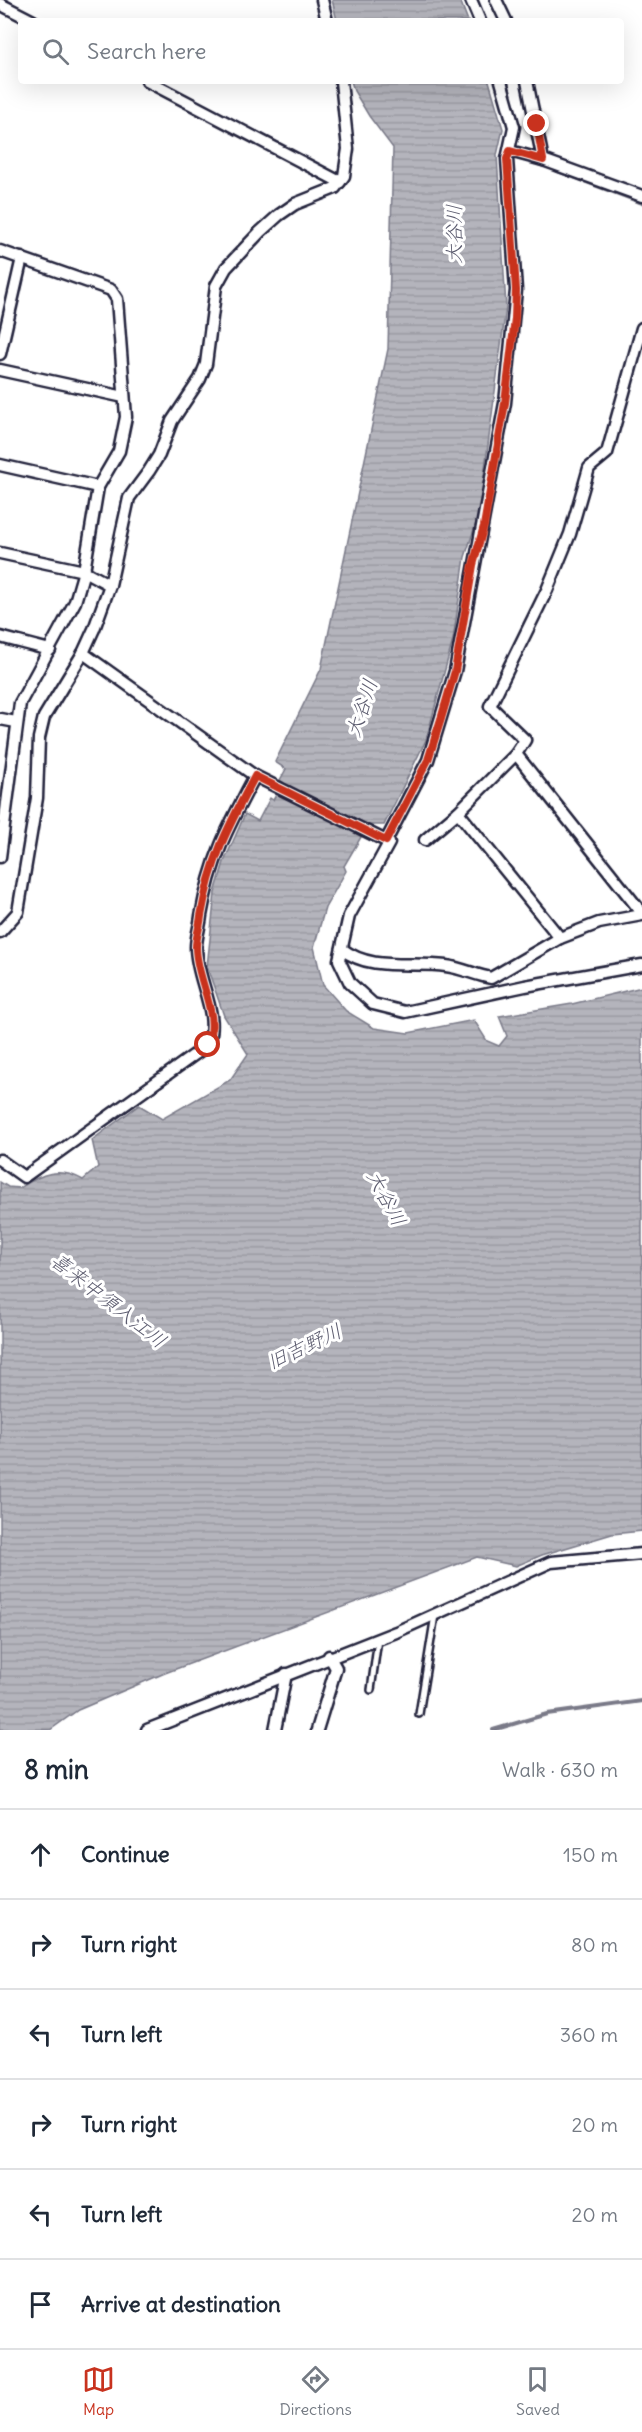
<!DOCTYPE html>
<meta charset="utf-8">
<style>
:root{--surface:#fff;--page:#f2f2f3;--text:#1f2937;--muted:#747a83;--line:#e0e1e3;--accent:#c8321e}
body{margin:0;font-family:Delius,"Klee One",sans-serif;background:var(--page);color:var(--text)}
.stop{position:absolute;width:18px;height:18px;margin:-14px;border:4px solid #c8321e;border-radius:50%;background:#fff}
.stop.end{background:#c8321e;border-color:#fff;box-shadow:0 2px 6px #0008}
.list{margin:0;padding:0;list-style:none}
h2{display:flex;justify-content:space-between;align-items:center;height:78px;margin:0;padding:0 24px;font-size:26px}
h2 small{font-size:20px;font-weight:400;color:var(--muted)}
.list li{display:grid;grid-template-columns:39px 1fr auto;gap:18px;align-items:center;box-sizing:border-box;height:90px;padding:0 24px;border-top:2px solid var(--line)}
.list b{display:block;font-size:22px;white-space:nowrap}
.list em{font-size:20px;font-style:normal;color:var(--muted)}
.icon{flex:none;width:33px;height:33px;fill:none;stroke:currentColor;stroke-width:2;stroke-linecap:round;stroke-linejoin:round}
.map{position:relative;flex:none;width:642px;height:1730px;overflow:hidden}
.search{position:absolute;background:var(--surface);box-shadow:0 6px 24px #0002;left:18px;right:18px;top:18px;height:66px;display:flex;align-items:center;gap:15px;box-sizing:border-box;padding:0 21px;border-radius:6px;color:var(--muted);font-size:22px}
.sheet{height:618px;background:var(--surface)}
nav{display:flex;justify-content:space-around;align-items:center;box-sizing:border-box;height:84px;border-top:2px solid var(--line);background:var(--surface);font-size:16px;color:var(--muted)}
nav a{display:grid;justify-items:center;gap:3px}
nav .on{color:var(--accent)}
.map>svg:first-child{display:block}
</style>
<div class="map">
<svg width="642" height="1730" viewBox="0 0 642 1730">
<defs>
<pattern id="water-rules" width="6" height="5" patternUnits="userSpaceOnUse" patternTransform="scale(1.5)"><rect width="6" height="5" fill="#b4b4bc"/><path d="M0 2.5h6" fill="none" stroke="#9a9aa2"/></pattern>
</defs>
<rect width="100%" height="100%" fill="#fff"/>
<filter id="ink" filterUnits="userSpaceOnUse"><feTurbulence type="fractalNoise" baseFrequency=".0167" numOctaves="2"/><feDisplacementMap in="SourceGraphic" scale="12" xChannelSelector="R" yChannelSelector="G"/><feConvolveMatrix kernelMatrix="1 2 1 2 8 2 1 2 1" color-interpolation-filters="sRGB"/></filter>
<g filter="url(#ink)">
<g fill="url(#water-rules)" stroke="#7a7a88" stroke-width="1.5">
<polygon points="332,0 460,0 468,21 337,21"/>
<path d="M 351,81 L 489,81 L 503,129 L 497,155 L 506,307 L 479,514 L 465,557 L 453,640 L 426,740 L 384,825 L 368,825 L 344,866 L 346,871 L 325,908 L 314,947 L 323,985 L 346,1011 L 374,1028 L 408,1033 L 474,1020 L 487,1041 L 499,1046 L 507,1036 L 499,1016 L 572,1004 L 642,987 L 642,1531 L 612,1534 L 542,1555 L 516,1566 L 477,1557 L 165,1673 L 78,1710 L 50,1730 L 0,1730 L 0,1182 L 8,1187 L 20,1188 C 41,1174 59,1166 83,1180 L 98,1167 L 92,1140 L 139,1105 L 162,1119 L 230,1080 L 248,1054 L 224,1016 L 207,967 L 215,893 L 224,862 L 245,814 L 258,821 L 270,798 L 273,800 L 283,782 L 280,780 L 286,769 L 275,762 L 321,669 L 388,349 L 393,148 L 369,116 L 354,91 Z"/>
</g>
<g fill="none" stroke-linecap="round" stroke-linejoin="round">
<g stroke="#7a7a88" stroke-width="4">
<polyline points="557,171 642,203"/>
<polyline points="493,1730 547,1714 642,1701"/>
</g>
<g stroke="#22223b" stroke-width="10">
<g id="lane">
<polyline points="371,1690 378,1639"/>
<polyline points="419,1714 435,1615"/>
</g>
</g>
<g stroke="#22223b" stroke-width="15">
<g id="street">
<polyline points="322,0 327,21"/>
<polyline points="471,0 480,21"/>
<polyline points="496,0 506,21"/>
<polyline points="0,4 33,21"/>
<polyline points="147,81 340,182"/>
<polyline points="501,81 514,127 507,159 516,290 505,403 455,671 428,760 386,841 389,843 349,916 339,960 350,983 373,1004 405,1012 525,986 642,965"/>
<polyline points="510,151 543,160 527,81"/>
<polyline points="543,160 642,196"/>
<polyline points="0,251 111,290 117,299 126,417 119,451 98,487 84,571 75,602 20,703 0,857"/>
<polyline points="0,354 22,258"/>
<polyline points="0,370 124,397"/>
<polyline points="0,465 98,487"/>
<polyline points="0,553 84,571 110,585"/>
<polyline points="0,637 50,650"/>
<polyline points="83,653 255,776 386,841"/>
<polyline points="0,719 16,722"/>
<polyline points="516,754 525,740 490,706 547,590 570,534 589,468 607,453 642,328"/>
<polyline points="458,812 516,754 642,913"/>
<polyline points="425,840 458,812 560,938"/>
<polyline points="0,932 18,912 37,798 39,738 44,717 83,653 94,629 110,585 129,498 149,471 159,455 172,421 200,379 206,364 216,286 226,268 260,232 279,215 295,204 335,188 344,176 348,149 341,81"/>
<path d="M 342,949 C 371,972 411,961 446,966 C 461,968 476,975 491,978 L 560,938 L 599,923 L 642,915"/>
<path d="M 0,1160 L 24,1177 L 208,1045 C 221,1014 196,980 196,947 C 196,937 200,926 201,916 C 211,858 228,827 255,776"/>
<polyline points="147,1730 396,1632 551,1562 642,1554"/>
<polyline points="275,1730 286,1674"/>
<polyline points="317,1730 336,1668 329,1656"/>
</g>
</g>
<use href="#lane" stroke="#fff" stroke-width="5"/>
<use href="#street" stroke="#fff" stroke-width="10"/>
</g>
</g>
<g fill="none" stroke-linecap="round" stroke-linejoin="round" filter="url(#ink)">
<path stroke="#c8321e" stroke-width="8" d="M 208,1045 C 221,1014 196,980 196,947 C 196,937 200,926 201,916 C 211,858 228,827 255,776 L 386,841 L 428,760 L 441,719 L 455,671 L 473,565 L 484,526 L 505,403 L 515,319 L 516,290 L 507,159 L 510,151 L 543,160 L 537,124"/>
</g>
<g text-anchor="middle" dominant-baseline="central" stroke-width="6" stroke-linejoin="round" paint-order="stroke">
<g font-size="20" font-style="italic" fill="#5c5c6f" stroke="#fff">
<text transform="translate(453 234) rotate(-90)">大谷川</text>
<text transform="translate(361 708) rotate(-72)">大谷川</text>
<text transform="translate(387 1198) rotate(62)">大谷川</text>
<text transform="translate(109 1300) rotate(38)">喜来中須入江川</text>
<text transform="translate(304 1346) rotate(-25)">旧吉野川</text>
</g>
</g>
</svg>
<div class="stop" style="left:208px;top:1045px"></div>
<div class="stop end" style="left:537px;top:124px"></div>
<div class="search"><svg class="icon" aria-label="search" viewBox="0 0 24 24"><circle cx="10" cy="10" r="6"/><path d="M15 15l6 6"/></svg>Search here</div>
</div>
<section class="sheet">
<h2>8 min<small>Walk · 630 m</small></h2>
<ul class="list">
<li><svg class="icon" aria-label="ahead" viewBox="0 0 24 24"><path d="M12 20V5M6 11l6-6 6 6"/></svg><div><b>Continue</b></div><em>150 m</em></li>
<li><svg class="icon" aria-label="right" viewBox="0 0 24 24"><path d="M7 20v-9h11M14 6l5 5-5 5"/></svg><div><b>Turn right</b></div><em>80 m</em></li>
<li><svg class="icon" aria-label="left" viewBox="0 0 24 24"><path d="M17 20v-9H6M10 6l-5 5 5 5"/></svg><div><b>Turn left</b></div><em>360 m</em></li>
<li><svg class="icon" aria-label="right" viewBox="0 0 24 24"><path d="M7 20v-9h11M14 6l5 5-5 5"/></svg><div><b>Turn right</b></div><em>20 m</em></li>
<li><svg class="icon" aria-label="left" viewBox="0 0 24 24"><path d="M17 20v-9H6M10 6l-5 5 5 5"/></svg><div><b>Turn left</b></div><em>20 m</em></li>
<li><svg class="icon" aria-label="arrive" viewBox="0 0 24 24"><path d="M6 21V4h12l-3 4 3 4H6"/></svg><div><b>Arrive at destination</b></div></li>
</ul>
</section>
<nav>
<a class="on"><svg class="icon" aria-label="map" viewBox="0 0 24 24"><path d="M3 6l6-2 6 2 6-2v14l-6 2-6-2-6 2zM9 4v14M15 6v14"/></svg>Map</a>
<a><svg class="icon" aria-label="directions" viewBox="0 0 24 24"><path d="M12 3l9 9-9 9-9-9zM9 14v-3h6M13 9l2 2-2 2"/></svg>Directions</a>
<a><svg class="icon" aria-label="saved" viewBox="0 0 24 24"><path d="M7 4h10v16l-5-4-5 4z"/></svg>Saved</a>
</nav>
